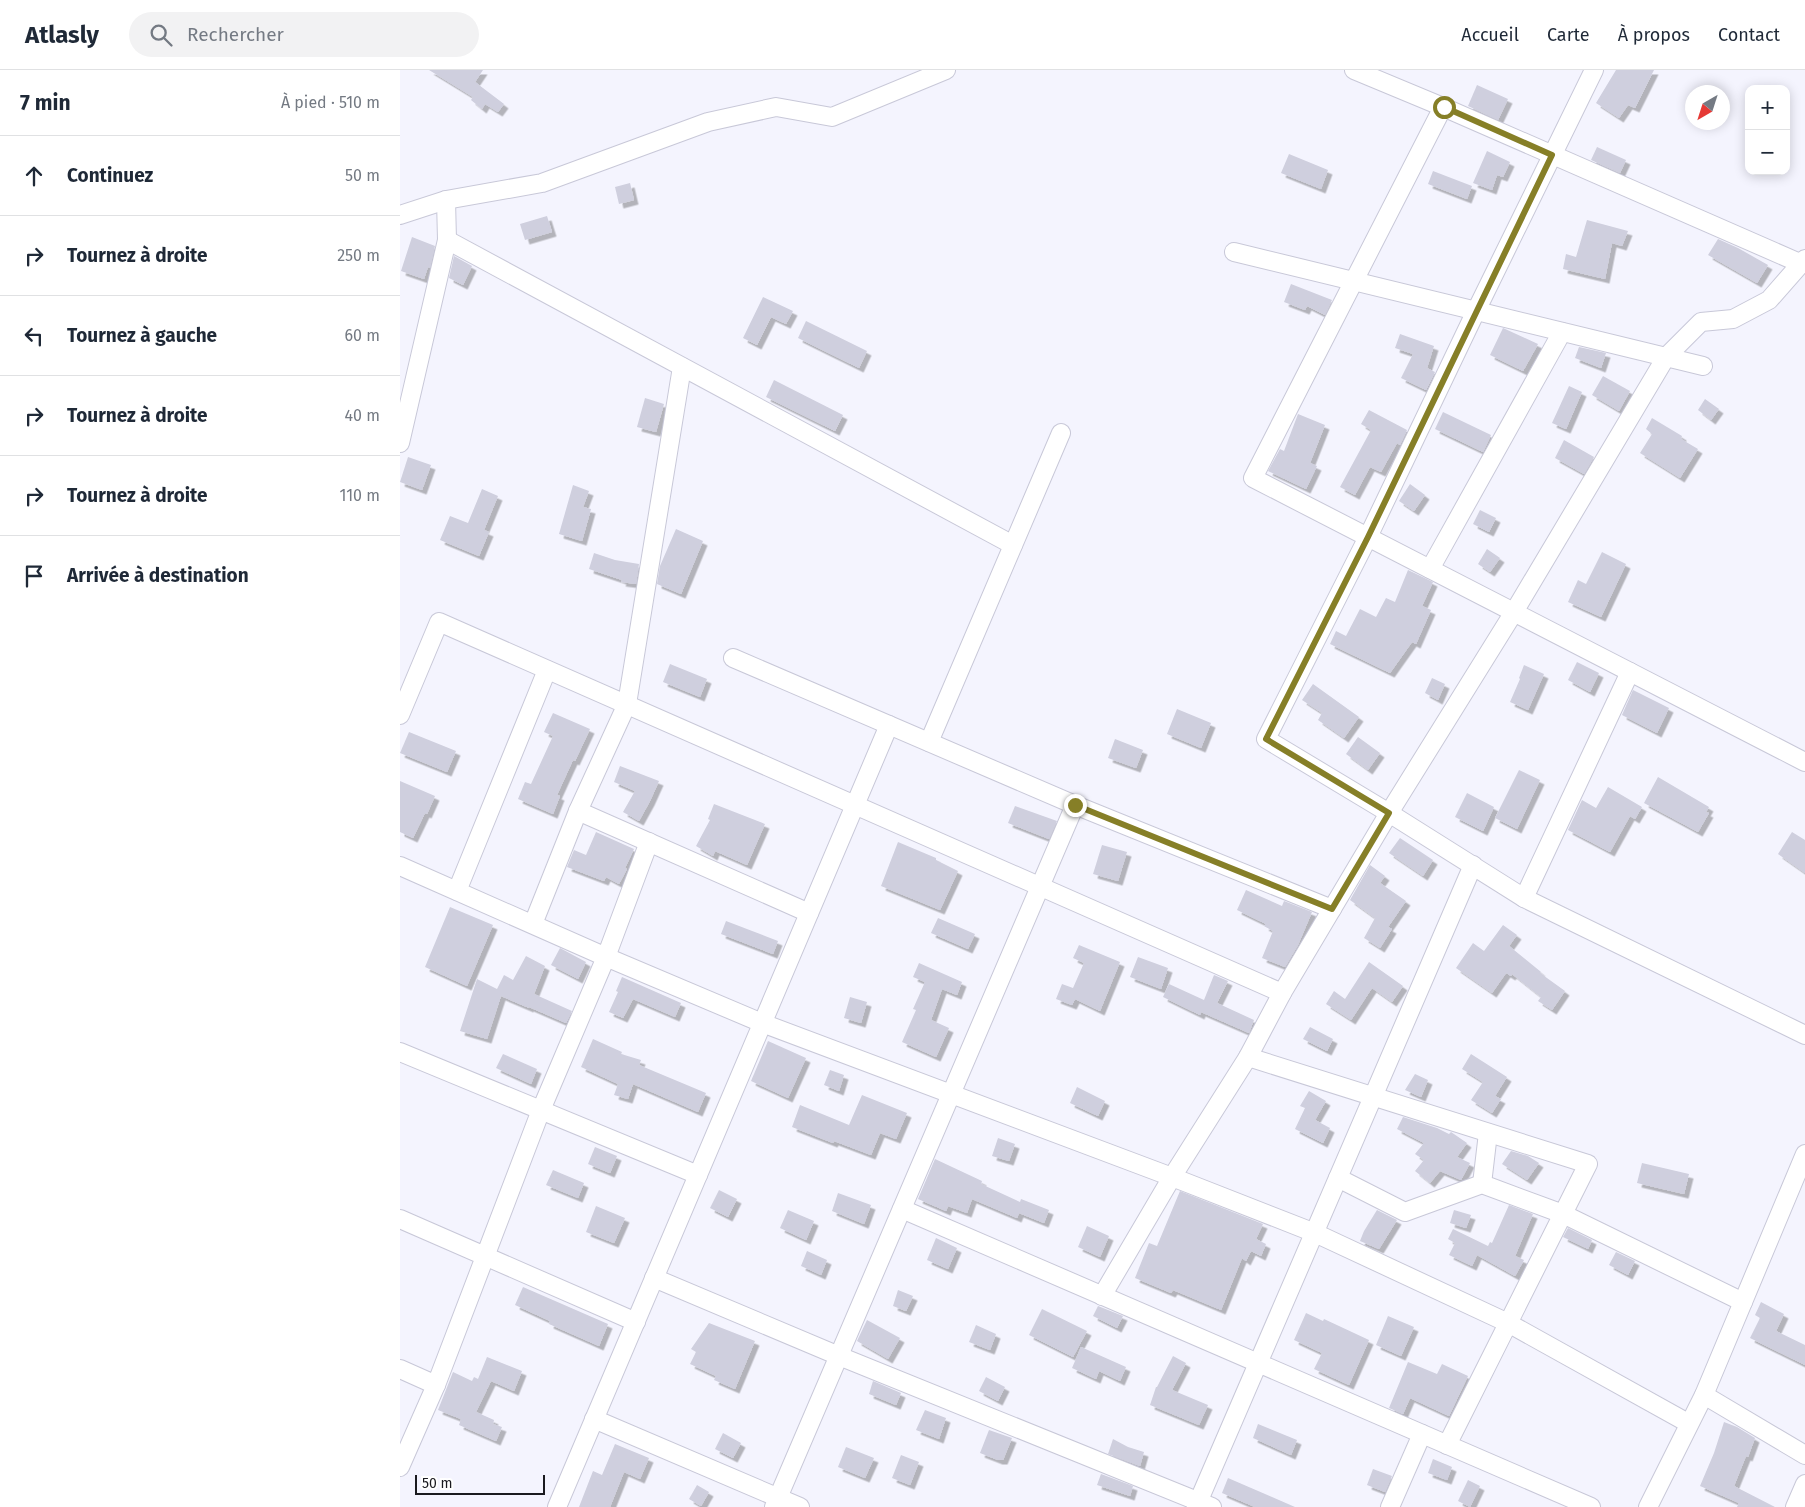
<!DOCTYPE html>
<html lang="fr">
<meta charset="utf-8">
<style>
:root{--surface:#fff;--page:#f2f2f3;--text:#1f2937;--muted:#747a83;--line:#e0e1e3}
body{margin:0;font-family:"Fira Sans",sans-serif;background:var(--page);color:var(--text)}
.controls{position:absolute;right:15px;top:15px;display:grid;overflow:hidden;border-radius:10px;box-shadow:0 2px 12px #0003}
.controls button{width:45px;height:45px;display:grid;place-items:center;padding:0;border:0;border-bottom:1px solid var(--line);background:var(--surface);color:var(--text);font:25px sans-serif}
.compass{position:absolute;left:1285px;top:15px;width:45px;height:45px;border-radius:50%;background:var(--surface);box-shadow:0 2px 12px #0003;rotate:219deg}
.scale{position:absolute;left:15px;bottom:12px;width:130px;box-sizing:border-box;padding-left:5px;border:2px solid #1a1a1f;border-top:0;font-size:14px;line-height:18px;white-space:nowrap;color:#1a1a1f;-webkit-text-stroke:4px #fff;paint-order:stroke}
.stop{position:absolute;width:15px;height:15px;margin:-11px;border:4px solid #867f27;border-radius:50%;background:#fff}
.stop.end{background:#867f27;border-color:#fff;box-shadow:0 1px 5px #0008}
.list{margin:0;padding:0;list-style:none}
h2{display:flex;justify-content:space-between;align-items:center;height:65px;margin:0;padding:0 20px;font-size:21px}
h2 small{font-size:16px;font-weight:400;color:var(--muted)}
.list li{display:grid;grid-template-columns:32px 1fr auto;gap:15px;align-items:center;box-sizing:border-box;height:80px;padding:0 20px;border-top:1px solid var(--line)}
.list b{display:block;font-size:19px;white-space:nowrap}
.list em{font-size:16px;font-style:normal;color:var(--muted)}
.icon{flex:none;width:28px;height:28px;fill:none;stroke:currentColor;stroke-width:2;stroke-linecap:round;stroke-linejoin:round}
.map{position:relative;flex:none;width:1405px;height:1437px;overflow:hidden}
header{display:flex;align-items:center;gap:30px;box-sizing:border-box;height:70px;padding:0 25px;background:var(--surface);border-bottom:1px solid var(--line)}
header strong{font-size:24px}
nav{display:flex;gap:28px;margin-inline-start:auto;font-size:18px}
.search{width:350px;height:45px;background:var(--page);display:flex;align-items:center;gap:12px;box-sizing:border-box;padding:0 18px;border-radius:28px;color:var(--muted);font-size:19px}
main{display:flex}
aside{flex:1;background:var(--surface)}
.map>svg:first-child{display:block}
</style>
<header>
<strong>Atlasly</strong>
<div class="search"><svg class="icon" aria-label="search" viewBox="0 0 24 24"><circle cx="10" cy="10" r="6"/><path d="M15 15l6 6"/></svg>Rechercher</div>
<nav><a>Accueil</a><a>Carte</a><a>À propos</a><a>Contact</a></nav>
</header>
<main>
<aside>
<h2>7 min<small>À pied · 510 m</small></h2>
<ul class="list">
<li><svg class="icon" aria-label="ahead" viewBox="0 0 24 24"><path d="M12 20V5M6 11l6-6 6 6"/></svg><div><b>Continuez</b></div><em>50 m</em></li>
<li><svg class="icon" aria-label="right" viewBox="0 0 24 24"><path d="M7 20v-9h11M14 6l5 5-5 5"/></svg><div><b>Tournez à droite</b></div><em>250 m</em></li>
<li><svg class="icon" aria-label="left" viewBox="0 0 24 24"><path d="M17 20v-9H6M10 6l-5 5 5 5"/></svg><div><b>Tournez à gauche</b></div><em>60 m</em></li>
<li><svg class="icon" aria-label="right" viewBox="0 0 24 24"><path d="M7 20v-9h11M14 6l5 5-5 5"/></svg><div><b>Tournez à droite</b></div><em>40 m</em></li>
<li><svg class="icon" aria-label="right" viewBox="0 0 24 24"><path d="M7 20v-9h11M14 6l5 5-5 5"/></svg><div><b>Tournez à droite</b></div><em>110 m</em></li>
<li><svg class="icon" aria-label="arrive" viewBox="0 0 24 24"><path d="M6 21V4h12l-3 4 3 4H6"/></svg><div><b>Arrivée à destination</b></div></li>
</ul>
</aside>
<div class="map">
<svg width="1405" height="1437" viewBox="0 0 1405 1437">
<defs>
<filter id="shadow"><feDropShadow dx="4.5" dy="4.5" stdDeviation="0" flood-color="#0004"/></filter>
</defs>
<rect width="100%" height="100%" fill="#f4f4fe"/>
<g fill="#cfcfde" filter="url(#shadow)">
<polygon points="29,0 83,0 75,12 104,34 98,42 85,34 82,39 71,30 73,27"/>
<polygon points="1216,0 1254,0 1235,38 1228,35 1219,48 1196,33"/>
<polygon points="1077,15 1108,29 1098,50 1068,36"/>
<polygon points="1197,77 1226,90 1220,103 1191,90"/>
<polygon points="1087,81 1110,92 1103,107 1097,105 1092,120 1073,113"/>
<polygon points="889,84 928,100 921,119 881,103"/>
<polygon points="1033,101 1072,116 1067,129 1028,114"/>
<polygon points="230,113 234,130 219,134 215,117"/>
<polygon points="147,146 152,162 125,170 120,154"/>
<polygon points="1187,150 1228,161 1222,176 1212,173 1205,209 1163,199 1166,184 1176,187"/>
<polygon points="12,167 35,176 30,198 28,197 24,209 1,201"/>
<polygon points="1318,169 1338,178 1368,195 1357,213 1308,185"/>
<polygon points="54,186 72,196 63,215 49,208"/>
<polygon points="891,214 932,230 925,245 907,236 905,240 884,232"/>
<polygon points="363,227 393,241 386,254 371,247 357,275 343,268"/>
<polygon points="406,251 467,281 459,298 398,268"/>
<polygon points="1103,258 1138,274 1123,301 1090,285"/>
<polygon points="1000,264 1034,276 1027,298 1035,302 1026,320 1001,308 1013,284 995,278"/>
<polygon points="1179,277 1206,283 1201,298 1175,288"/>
<polygon points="1203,306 1230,321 1219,341 1192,325"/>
<polygon points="374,310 443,345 435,361 366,327"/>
<polygon points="1169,316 1182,322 1166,359 1152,353"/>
<polygon points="245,328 264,334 256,362 237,357"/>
<polygon points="1305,329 1319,339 1311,350 1298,340"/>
<polygon points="969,340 1007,360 1000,375 997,373 981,402 970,397 955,425 940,417 971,360 961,354"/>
<polygon points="1043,342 1091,365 1083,382 1035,359"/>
<polygon points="898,344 925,355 910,393 917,396 906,419 868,401 880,379 884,381"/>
<polygon points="1252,348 1282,366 1281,369 1298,379 1280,408 1240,383 1252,364 1246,359"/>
<polygon points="1164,370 1194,387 1184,404 1155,388"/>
<polygon points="8,387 31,395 22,420 0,412"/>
<polygon points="1010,414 1025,425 1014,441 999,431"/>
<polygon points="173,415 189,421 183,437 191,439 182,471 159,464"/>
<polygon points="82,419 98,426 84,460 89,462 79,486 40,470 50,446 68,453"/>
<polygon points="1080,440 1096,448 1089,462 1073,454"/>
<polygon points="276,459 303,471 281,524 257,514 260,496"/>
<polygon points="1087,479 1100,488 1090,502 1078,494"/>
<polygon points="1202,482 1226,494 1201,547 1168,532 1178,510 1186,514"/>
<polygon points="194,483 215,490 239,494 236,514 221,512 222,510 189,499"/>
<polygon points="1008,500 1033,512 1022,536 1031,540 1016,574 1012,572 990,603 930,574 936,561 946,566 960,539 976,547 986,528 995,532"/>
<polygon points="1177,592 1199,603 1190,622 1168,610"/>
<polygon points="270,594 307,609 300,627 263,612"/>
<polygon points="1124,595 1144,604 1128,640 1110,632 1120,609 1119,608"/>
<polygon points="1032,608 1045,614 1038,630 1025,623"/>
<polygon points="913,614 959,647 944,668 918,650 922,643 902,630"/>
<polygon points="1233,620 1269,638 1257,663 1222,645"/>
<polygon points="777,639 811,653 801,678 767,664"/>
<polygon points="153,643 190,659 175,691 173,690 157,725 160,726 153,744 118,729 125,712 131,714 153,666 144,662"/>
<polygon points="9,662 56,681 47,702 0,683"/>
<polygon points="958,667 980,683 968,700 946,684"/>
<polygon points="715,669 743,680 736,698 708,688"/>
<polygon points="220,696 259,711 250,731 239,751 223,742 235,721 214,712"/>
<polygon points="1119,700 1140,710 1117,759 1095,748"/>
<polygon points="1258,707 1309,737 1306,742 1309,743 1298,762 1244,733"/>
<polygon points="0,711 35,726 27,744 25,743 13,768 0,762"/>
<polygon points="1208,717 1242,737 1235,749 1230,746 1210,782 1168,760 1182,730 1196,738"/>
<polygon points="1067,723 1094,737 1083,761 1055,747"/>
<polygon points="314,734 365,754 347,795 315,781 313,786 296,776 310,750 308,749"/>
<polygon points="615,736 657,751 649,769 608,753"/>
<polygon points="196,762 234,779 225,798 227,799 219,814 206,807 204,811 167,797 174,780 186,785"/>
<polygon points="1392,762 1405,770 1405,803 1378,784"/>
<polygon points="1000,768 1033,790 1023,806 989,783"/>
<polygon points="498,772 536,788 536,790 558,801 540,840 481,816"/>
<polygon points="702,775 727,782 718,811 693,804"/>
<polygon points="970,795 985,806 980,813 1006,831 988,857 992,859 980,878 964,868 975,848 950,830"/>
<polygon points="846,820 882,836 884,831 912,842 898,875 885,897 862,888 873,861 864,856 866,854 837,840"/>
<polygon points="50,837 93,855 67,916 25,897"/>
<polygon points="538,848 575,864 568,879 531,863"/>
<polygon points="326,851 378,871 373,884 321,864"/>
<polygon points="1103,855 1117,865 1109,876 1141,902 1140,903 1165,921 1152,940 1138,931 1141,927 1112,904 1111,906 1106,903 1092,923 1056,898 1073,873 1084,881"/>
<polygon points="679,875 720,892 700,941 675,929 672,935 656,929 662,914 673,918 684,893 673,888"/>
<polygon points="160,878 186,892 178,909 151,895"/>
<polygon points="126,886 145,896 134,924 172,941 166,953 129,937 129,938 101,926 87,969 60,961 77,909 97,919 104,905 113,910"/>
<polygon points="738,887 768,898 761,919 730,907"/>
<polygon points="969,892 1003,916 992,932 972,918 951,950 926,934 934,921 945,929"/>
<polygon points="519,893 562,912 557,925 542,919 531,950 549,958 536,987 502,972 516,940 513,939 525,912 513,907"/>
<polygon points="814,905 828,911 817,933 854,950 849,963 801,942 800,945 763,927 769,914 804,930"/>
<polygon points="222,907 281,933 275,947 233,929 223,948 209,942 218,922 216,921"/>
<polygon points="450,927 467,932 461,953 444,948"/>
<polygon points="910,957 933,969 927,981 903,969"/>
<polygon points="193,969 222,982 221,984 241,990 239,995 306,1023 298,1042 233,1014 228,1029 214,1025 218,1014 181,997"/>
<polygon points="368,971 406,988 388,1028 351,1011"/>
<polygon points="103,984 137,999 131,1014 96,998"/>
<polygon points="1071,984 1107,1007 1095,1026 1101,1029 1092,1043 1071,1030 1083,1012 1062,999"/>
<polygon points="430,1000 444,1005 439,1021 424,1015"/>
<polygon points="1015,1004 1028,1010 1021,1027 1005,1020"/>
<polygon points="677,1017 705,1031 698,1046 670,1033"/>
<polygon points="909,1021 926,1031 915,1050 930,1058 923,1073 895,1059 905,1038 900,1036"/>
<polygon points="462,1025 507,1043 496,1069 480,1063 471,1085 434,1071 433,1073 392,1057 400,1035 449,1055"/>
<polygon points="1003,1047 1037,1058 1049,1064 1051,1062 1067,1073 1057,1087 1070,1093 1061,1110 1040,1101 1030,1113 1015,1101 1024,1090 1015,1084 1024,1073 997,1059"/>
<polygon points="598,1068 615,1074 609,1091 592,1086"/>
<polygon points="195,1077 217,1086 210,1103 188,1094"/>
<polygon points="1111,1081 1128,1086 1139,1093 1127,1110 1102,1094"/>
<polygon points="535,1089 582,1111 581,1114 620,1132 621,1129 649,1140 644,1153 619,1143 617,1148 572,1129 567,1143 548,1136 546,1141 518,1129"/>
<polygon points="1242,1093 1289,1104 1284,1124 1237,1113"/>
<polygon points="153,1100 184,1113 178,1128 146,1115"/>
<polygon points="319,1120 337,1129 328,1147 310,1138"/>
<polygon points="780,1121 863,1154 856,1169 866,1174 861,1186 851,1181 846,1191 842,1188 821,1240 773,1220 771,1223 735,1208 749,1173 757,1176"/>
<polygon points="438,1123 471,1135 464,1154 432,1141"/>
<polygon points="1109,1135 1133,1144 1115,1186 1124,1190 1115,1206 1077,1185 1072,1196 1049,1185 1055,1173 1048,1169 1053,1159 1088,1176 1090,1172 1092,1173"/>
<polygon points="196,1136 225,1148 214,1173 186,1162"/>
<polygon points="388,1140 414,1151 406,1170 380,1158"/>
<polygon points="977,1140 997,1150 979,1179 960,1171 964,1161"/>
<polygon points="1054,1140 1071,1145 1066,1158 1050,1153"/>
<polygon points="687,1156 709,1166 700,1187 678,1177"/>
<polygon points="1168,1158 1192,1170 1188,1179 1163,1167"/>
<polygon points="536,1168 557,1178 548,1199 527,1190"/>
<polygon points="407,1181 427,1190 421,1205 401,1196"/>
<polygon points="1216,1182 1235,1191 1228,1205 1209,1195"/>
<polygon points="123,1217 208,1254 199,1276 149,1254 150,1251 115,1235"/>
<polygon points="498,1220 513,1226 506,1241 493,1236"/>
<polygon points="1361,1232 1384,1244 1376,1261 1405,1275 1405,1295 1350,1268 1360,1248 1355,1245"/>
<polygon points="698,1236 723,1246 717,1258 693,1246"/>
<polygon points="642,1239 687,1261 673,1287 629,1265"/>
<polygon points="906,1243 923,1251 924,1249 969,1270 949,1315 914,1299 922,1283 894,1270"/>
<polygon points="988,1246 1014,1257 1001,1286 976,1275"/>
<polygon points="467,1250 500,1268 488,1289 457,1271"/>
<polygon points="309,1253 355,1271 335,1319 314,1310 316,1306 290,1294 296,1282 291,1279"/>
<polygon points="576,1255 596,1264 590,1280 569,1272"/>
<polygon points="681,1277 726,1297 720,1311 699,1301 696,1309 672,1298"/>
<polygon points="773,1286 786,1293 772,1320 808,1335 799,1355 750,1335 756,1317 757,1317"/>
<polygon points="87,1287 122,1301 114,1321 91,1311 76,1342 94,1350 93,1354 102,1357 96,1371 59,1355 61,1349 38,1340 53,1302 72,1311 74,1307 78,1309"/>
<polygon points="1008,1292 1037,1304 1042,1294 1068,1306 1049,1346 1010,1328 1003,1344 989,1338"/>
<polygon points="586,1307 605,1317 598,1331 579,1321"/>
<polygon points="473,1311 501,1323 496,1335 469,1324"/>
<polygon points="525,1340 546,1348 539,1369 516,1360"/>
<polygon points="1324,1352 1337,1357 1355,1368 1348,1387 1346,1386 1334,1416 1375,1437 1337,1437 1339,1433 1300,1416 1314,1383"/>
<polygon points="858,1354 897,1370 891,1385 853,1368"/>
<polygon points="589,1360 612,1368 603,1390 598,1390 580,1383"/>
<polygon points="323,1363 341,1373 333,1388 315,1379"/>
<polygon points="713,1369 728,1377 744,1382 740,1396 708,1384"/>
<polygon points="215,1374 249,1388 240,1409 224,1402 210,1437 179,1437 193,1401 202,1405"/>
<polygon points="446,1377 474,1388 465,1408 438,1397"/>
<polygon points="501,1385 519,1392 510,1415 492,1408"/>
<polygon points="1033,1389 1052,1397 1047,1410 1028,1403"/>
<polygon points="973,1399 992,1406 985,1422 967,1415"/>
<polygon points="701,1404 733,1416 730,1426 697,1415"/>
<polygon points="828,1408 895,1437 855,1437 822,1423"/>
<polygon points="1068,1410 1080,1416 1070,1437 1058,1431"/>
<polygon points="297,1415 309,1422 301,1436 289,1429"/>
</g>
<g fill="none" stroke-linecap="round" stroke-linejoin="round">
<g stroke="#c8c8d8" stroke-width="20">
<g id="minor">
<polyline points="954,0 1043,37 1402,194"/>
<polyline points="1194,0 1076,241 968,467 866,669 989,743 1124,828 1405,965"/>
<polyline points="1043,37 853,408 1405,692"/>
<polyline points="0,145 46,130 142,113 308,52 376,37 432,47 546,0"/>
<polyline points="47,170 613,475"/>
<polyline points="834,182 1303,296"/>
<polyline points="0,373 47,170 46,130"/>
<polyline points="1030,499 1162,262"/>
<polyline points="333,588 675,735 932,839"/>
<polyline points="0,645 39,552 882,923"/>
<polyline points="529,672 661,363"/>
<polyline points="178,741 409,843"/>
<polyline points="0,796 206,887 362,953 772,1107 915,1163 1108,1253 1288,1353"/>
<polyline points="57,821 147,600"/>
<polyline points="1124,828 1230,602"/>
<polyline points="133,854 178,741 227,634 282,297"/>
<polyline points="0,982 298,1105"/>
<polyline points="848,987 1188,1094 1047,1375"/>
<polyline points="938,1108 1005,1142 1082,1114 1163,1144 1343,1232"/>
<polyline points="1082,1114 1088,1063"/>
<polyline points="502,1139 1191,1437"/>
<polyline points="0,1149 236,1252"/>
<polyline points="254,1208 439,1286 812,1437"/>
<polyline points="702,1226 772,1107 848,987 882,923 989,743 1114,542 1266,287 1301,252 1333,249 1369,230 1405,189"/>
<polyline points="0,1299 36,1315"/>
<polyline points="1304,1325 1405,1385"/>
<polyline points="194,1349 400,1437"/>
<polyline points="0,1397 36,1315 141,1040 206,887 249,772"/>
<polyline points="157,1437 489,655"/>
<polyline points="374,1437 675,735"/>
<polyline points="796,1437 1073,795"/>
<polyline points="990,1437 1022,1364"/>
<polyline points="1248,1437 1304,1325 1405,1084"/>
<polyline points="1395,1437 1405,1414"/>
</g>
</g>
<use href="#minor" stroke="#fff" stroke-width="18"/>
</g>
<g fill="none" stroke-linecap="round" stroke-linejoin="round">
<polyline stroke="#867f27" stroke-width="6" points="675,735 932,839 989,743 866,669 968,467 1152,85 1044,37"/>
</g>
</svg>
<div class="controls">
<button>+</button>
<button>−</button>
</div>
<svg class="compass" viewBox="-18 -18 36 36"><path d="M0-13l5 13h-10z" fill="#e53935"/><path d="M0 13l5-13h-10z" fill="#747a83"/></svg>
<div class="scale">50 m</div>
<div class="stop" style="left:1044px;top:37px"></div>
<div class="stop end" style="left:675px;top:735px"></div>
</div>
</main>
